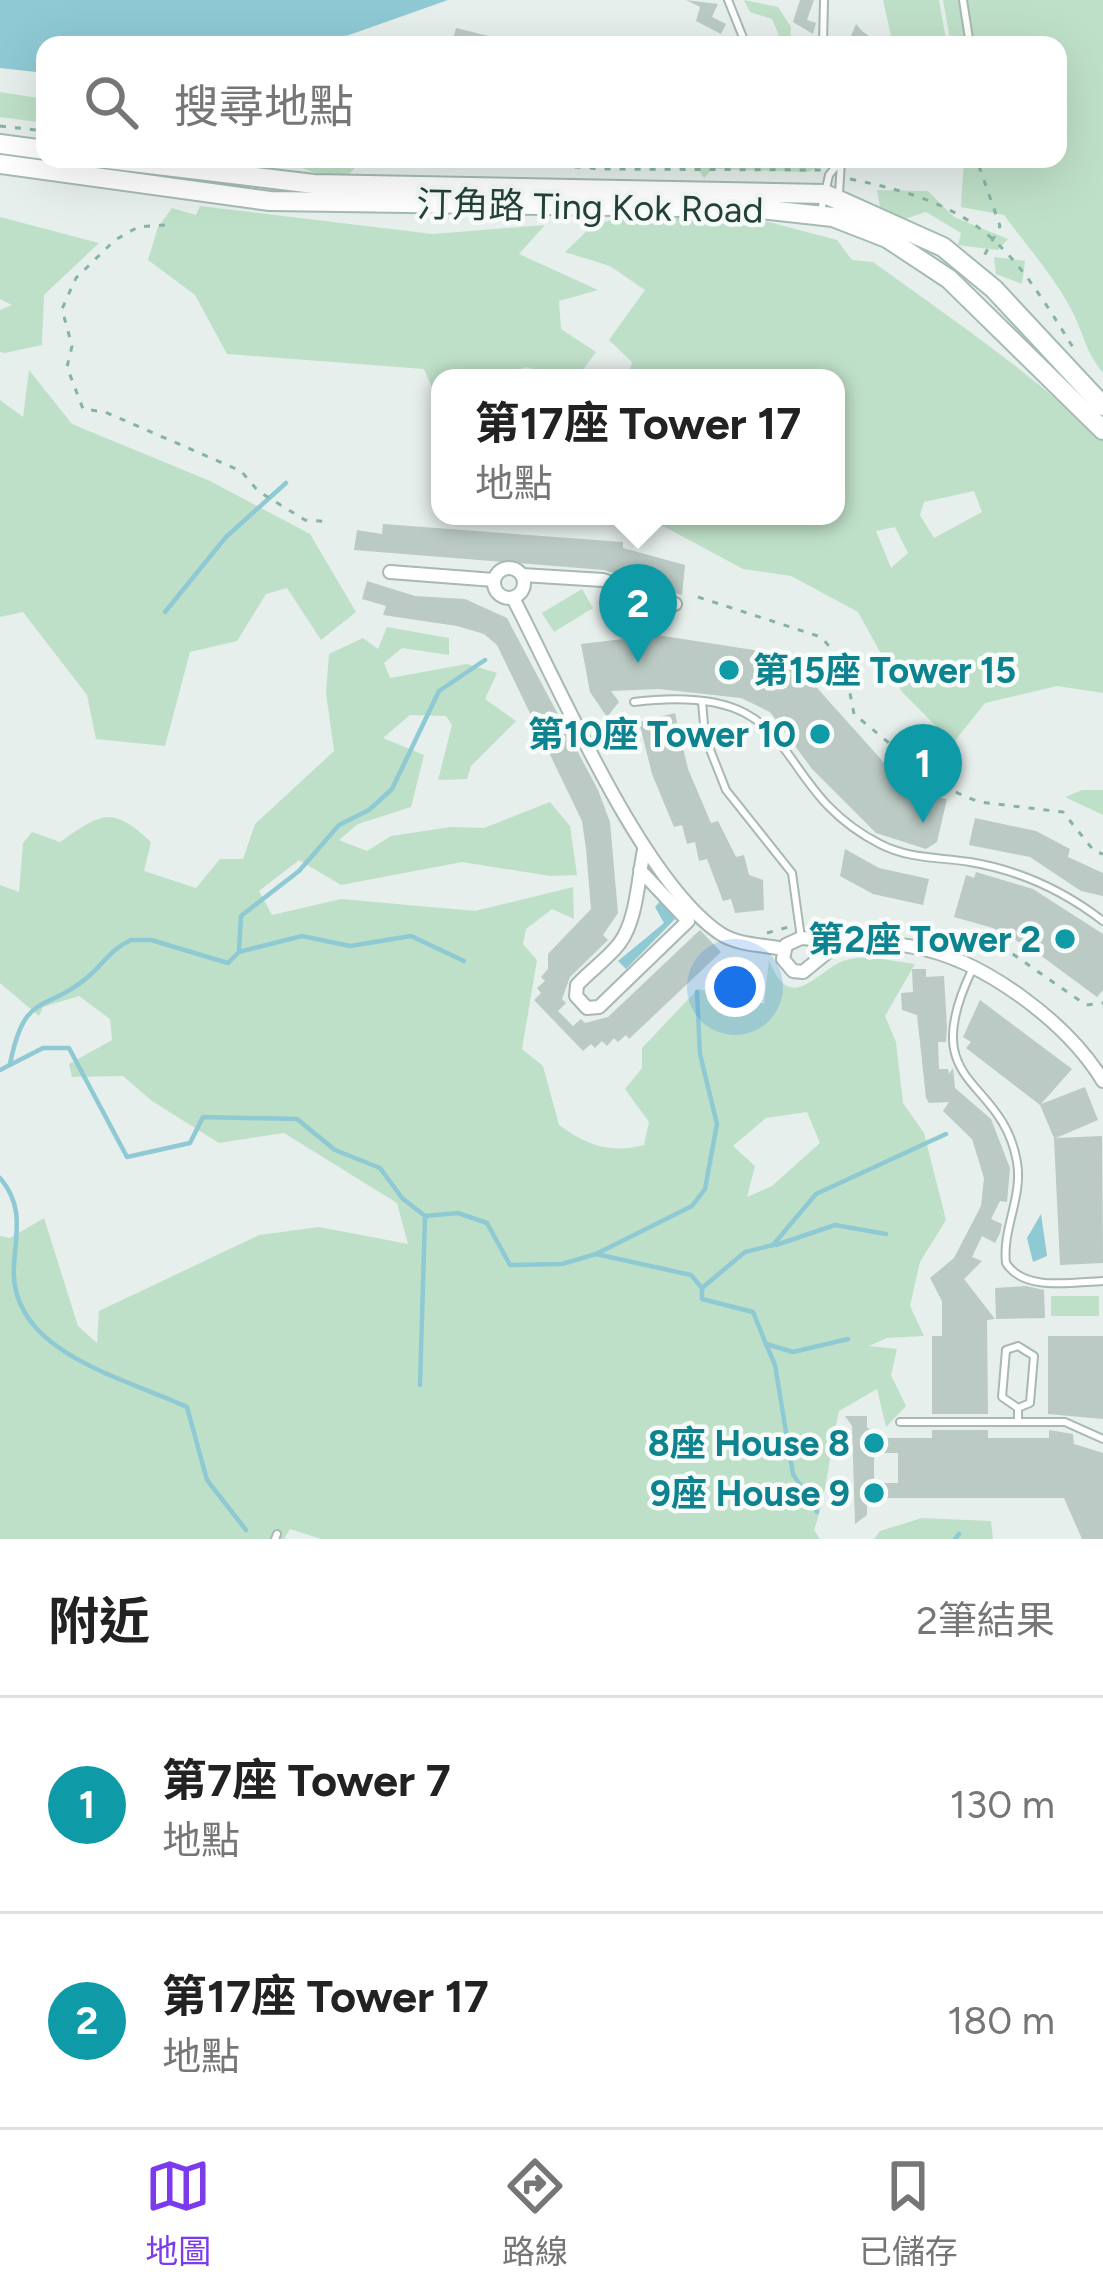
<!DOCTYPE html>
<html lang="zh-TW">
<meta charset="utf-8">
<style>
:root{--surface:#fff;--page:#f6f6f6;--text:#222;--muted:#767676;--line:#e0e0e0;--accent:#7c3aed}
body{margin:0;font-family:Figtree,"Noto Sans TC",sans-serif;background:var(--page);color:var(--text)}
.you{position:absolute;left:735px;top:987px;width:42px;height:42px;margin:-30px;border:9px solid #fff;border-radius:50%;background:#1a73e8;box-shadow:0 0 0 18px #1a73e833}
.badge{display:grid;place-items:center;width:78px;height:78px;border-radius:50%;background:var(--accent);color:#fff;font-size:39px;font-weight:700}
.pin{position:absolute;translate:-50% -99px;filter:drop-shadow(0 3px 6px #0008)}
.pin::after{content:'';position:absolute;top:63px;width:42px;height:36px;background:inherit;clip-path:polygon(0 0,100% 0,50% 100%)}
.popup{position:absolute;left:431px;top:369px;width:414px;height:156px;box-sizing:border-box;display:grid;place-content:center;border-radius:24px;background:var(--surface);filter:drop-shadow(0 3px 9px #0005);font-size:39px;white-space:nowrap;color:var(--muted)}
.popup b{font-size:45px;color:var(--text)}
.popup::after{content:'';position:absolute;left:50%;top:100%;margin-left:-24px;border:24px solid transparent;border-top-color:var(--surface)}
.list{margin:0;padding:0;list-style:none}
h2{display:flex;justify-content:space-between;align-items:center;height:156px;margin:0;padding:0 48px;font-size:51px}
h2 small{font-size:39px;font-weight:400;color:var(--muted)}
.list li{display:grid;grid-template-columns:78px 1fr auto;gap:36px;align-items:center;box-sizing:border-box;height:216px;padding:0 48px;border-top:3px solid var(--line)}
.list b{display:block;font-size:45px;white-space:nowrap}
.list p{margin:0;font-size:39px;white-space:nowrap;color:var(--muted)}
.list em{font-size:39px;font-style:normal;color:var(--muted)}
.icon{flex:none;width:66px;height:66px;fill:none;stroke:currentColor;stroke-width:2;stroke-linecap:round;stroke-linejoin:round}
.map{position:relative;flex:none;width:1103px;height:1539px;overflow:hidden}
.search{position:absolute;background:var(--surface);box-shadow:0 12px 48px #0002;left:36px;right:36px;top:36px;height:132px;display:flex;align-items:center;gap:30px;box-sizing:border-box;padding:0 42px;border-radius:24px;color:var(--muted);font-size:45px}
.sheet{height:588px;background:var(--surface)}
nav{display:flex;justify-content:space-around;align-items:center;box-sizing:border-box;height:168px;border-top:3px solid var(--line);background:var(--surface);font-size:33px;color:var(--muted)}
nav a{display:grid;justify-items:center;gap:6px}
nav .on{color:var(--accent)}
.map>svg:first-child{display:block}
</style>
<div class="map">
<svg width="1103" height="1539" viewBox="0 0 1103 1539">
<rect width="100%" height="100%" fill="#e6efeb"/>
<g fill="#bfe0c8" fill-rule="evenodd">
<polygon points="744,0 778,7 791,27 790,45 783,45 772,19 750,12"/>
<polygon points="883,0 939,0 947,45 893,45"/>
<path d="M 943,0 L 1103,0 L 1103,373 C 1084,348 1086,340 1074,315 C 1056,278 1028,248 1004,215 L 961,207 L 964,159 L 1058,159 L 1058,45 L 951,45 Z"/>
<polygon points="0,92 45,99 45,123 0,117"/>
<polygon points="281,159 392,159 381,167 361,162 340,183"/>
<polygon points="691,159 840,159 808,172 712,169 704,178"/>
<polygon points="877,190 928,191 954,217 1008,239 998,250 958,245 961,233 926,212 905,219 880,207"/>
<polygon points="200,206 433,234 545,225 519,254 598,290 559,301 561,329 596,352 577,378 557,378 527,367 487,378 440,378 440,406 424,369 227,354 195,295 148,260 158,227 172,208 196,215"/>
<path d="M 630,214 L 753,218 L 837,240 L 852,260 L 873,262 C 953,320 1032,373 1103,441 L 1103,693 L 1057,686 L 985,703 L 953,743 L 902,692 L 858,612 L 791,576 L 743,569 L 652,520 L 583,516 L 836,516 L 836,378 L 628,378 L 632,362 L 609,340 L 645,290 L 610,266 L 565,252 L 592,226 ZM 974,491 L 982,512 L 934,538 L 920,515 L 924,502 ZM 895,527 L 908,553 L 891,568 L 876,531 Z"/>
<polygon points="0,217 99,243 44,295 42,345 5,353 0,352 0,310 12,305 0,299"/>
<polygon points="994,257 1025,261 1022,284 996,274"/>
<polygon points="29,370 72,424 210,481 310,534 356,612 321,640 287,588 266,594 237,641 190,652 165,746 96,739 87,695 23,612 0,617 0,400 23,417"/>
<polygon points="582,589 593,608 554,632 542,613"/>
<path d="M 387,627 L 449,638 L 449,655 L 402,648 L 384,663 L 390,678 L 467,664 L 497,673 L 485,699 L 516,721 L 471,766 L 467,779 L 438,780 L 452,725 L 446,716 L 410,715 L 383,738 L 424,755 L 411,807 L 358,824 L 339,840 L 367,851 L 391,836 L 451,827 L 484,828 L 550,802 L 570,826 L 577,875 L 550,876 L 462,862 L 341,885 L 299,860 L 259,891 L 272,915 L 341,899 L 475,911 L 573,887 L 574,919 L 552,909 L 526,929 L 523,944 L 537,960 L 522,1049 L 543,1066 L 559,1125 C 587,1145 609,1154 644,1145 L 649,1122 L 625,1089 L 642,1068 L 642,1048 L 698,989 L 764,1004 L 769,960 C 791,1018 818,968 846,960 C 866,954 895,962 915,964 L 885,1016 L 896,1042 L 903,1103 L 924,1133 L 946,1220 L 920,1262 L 910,1306 L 924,1336 L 887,1338 L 869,1346 L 897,1349 L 891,1375 L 906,1406 L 886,1427 L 877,1389 L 839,1411 C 829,1452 828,1491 814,1530 L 820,1539 L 321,1539 L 290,1529 L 284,1539 L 0,1539 L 0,1236 L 10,1238 L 44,1218 L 78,1326 L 97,1343 L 99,1311 L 259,1235 L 319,1227 L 408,1244 L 397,1203 L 284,1133 L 219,1143 L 152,1101 L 123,1076 L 72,1077 L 69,1064 L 112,1040 L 110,1019 L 79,996 L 43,1007 L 39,1016 L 0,983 L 0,885 L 19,892 L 23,843 L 32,832 L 60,842 C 101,813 112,805 151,842 L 144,871 L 196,888 L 220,859 L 243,859 L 255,824 L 334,751 L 326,693 L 329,654 L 363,638 L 378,649 ZM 807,1112 L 820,1143 L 772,1186 L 747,1197 L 755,1166 L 733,1146 L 766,1118 Z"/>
<polygon points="1082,790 1103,790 1103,815 1065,797"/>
<rect x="1051" y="1296" width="48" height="20"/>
<polygon points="922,1518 991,1521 993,1539 874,1539 880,1531"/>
</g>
<g fill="#8ec9d4">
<polygon points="0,0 448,0 349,35 297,45 45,45 45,73 0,68"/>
<polygon points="661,900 675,919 626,969 618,961 664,923 655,907"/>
<polygon points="1041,1214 1047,1256 1033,1262 1027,1238"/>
</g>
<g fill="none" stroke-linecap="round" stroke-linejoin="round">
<g stroke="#8ec9d4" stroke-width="4.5">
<polyline points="165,612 226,537 286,483"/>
<polyline points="239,950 241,916 299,871 339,825 369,810 392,789 439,691 485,660"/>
<path d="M 10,1064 C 25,989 45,1014 88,977 C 103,964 112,948 131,940 L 151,940 L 228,963 L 239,952 L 302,936 L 350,946 L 411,936 L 464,961"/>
<polyline points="0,1070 43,1048 69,1048 127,1157 190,1143 203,1117 297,1119 335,1150 380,1168 402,1198 425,1216 458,1213 487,1223 510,1265 562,1264 596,1254 691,1275 702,1288 745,1252 773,1245 816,1194 946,1134"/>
<path d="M 0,1178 C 24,1206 16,1232 14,1265 C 7,1352 125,1378 187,1407 L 207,1480 L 246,1530"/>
<polyline points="776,1245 835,1225 886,1234"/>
<polyline points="596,1254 692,1206 705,1189 717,1124 700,1054 697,992"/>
<polyline points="702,1288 702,1299 753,1312 766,1344 793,1352 848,1339"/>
<polyline points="766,1344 775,1365 793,1474 817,1512"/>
<polyline points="420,1385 425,1217"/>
<polyline points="955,1539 959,1534"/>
</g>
</g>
<g fill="#bbcac4" fill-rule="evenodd">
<polygon points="686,0 718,4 712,17 726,24 721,34 696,21 700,7"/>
<polygon points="800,0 814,0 807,20 816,23 813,34 793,22"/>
<polygon points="856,24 863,32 884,45 847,45"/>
<polygon points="456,28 509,41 509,45 452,43"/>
<polygon points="383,524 623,542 623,548 685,565 682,595 604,570 354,550 357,530 382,534"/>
<polygon points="367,581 415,596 465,599 507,618 598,790 610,822 618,913 603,935 608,940 570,977 562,999 566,1003 558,1011 573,1026 581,1019 585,1023 608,1017 700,930 721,952 629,1039 626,1035 618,1042 614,1038 607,1046 602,1041 595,1048 591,1044 583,1051 534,1000 541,993 537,988 545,981 541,977 548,969 548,954 591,909 586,849 582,821 497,645 484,634 457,626 383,615 386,606 362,599"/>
<polygon points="657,635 760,651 801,670 904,785 899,791 947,799 937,842 926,849 876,833 812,769 770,712 741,698 659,689 611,691 619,702 607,717 590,692 581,644"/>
<polygon points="675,713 688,769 711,823 718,821 736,857 744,855 749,875 763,880 764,910 735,913 731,899 723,901 707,859 699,861 695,842 687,844 682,825 674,827 652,774 639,722"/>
<polygon points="975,818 1036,831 1070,849 1068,857 1103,873 1103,896 1081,891 1030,857 969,845"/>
<polygon points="845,849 879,868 929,879 923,905 873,894 840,876"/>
<polygon points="976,872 1033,889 1103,934 1103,990 1097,997 1032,949 993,928 954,917 966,875 974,878"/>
<polygon points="912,969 926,969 926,977 944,976 947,1027 946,1042 938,1042 939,1069 948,1069 949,1074 953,1068 955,1088 991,1119 1010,1168 1007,1202 1000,1201 991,1219 1002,1224 1000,1233 995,1243 982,1236 972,1257 982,1261 964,1279 995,1319 987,1320 988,1414 932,1414 932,1336 942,1336 942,1301 930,1278 954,1258 981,1206 984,1178 972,1139 943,1111 949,1102 929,1103 926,1098 917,1015 902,1010 901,993 913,992"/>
<polygon points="980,1000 1072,1069 1041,1104 1085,1087 1098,1120 1056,1138 1102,1136 1103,1263 1060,1265 1054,1138 1040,1105 966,1048 971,1042 963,1037"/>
<polygon points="1026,1286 1044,1290 1045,1318 996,1319 995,1288"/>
<polygon points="1048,1336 1103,1336 1103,1419 1048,1414"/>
<path d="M 845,1416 L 867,1416 L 867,1428 L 882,1432 L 882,1438 L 932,1438 L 932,1430 L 988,1430 L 988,1438 L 1049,1438 L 1049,1430 L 1073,1434 L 1074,1444 L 1103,1453 L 1103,1539 L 1082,1539 L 1064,1498 L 886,1498 L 867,1505 L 867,1515 L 855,1524 L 852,1426 ZM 874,1453 L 898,1453 L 898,1483 L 874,1483 Z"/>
</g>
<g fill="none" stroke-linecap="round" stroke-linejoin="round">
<g stroke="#a8b8b2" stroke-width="10">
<g id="service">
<polyline points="728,0 746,45"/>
<polyline points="963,0 970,45"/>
<polyline points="823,45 824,0"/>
<polyline points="839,193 841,162"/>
<polyline points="821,211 829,175 842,159"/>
<polyline points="702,701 705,737 726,790 792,873 801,938"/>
<path d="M 634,702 C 811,681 764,785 880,844 C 909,859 938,857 970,862 C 1018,870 1064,891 1103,921"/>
<path d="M 972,970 C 915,1089 1002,1075 1017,1162 C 1023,1197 1002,1229 1006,1263 C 1024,1292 1073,1282 1103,1281"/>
<polyline points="1018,1408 1030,1403 1034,1356 1018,1346 1006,1350 1002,1397 1018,1408 1018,1422"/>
<polyline points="900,1422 1065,1422 1103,1439"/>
<polyline points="275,1539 277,1534"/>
</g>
</g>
<g stroke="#a8b8b2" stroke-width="16">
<g id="minor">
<circle cx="509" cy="583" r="15"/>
<polyline points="390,572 494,580"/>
<polyline points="522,575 603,580 675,604"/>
<path d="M 513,598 C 559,686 642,882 721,934 C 738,945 764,945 784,949"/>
<path d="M 640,870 L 688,921 L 599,1007 L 587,1008 L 576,996 L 577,985 C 590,971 607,959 619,944 C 637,921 638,878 644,850"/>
<path d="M 841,941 L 803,972 L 793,971 L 783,959 L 786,945 L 801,938 C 838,941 877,940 914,947 C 983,959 1067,1022 1103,1081"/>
</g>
</g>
<g stroke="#a4bbb3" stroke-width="22">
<g id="secondary">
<polyline points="0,144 45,150"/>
<polyline points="107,159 314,184 825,194 943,247 994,289 1103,406"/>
<polyline points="0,164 270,201 751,208 833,217 887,238 949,279 1103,430"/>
</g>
</g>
<g stroke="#86b3a5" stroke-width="3" stroke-dasharray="6 9" stroke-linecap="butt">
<polyline points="0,126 45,131"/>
<polyline points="256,159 290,164"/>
<polyline points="305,166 499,161 602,169 822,170"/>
<polyline points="979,166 1000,226 984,256"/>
<path d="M 850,179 C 982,205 1010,244 1077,354"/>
<polyline points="165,225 138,227 115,240 76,278 62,309 72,346 67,367 83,409 105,412 241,471 258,491 305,520 331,522"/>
<polyline points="698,597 821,637 844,663 854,714 941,786 979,802 1063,812 1094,851 1103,854"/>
<polyline points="767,933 792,926"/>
<polyline points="927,936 994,941 1086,1005 1103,1003"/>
</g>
<use href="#service" stroke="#fff" stroke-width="6"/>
<use href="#minor" stroke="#fff" stroke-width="12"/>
<use href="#secondary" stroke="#fff" stroke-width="18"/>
</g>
<g fill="#0f9aa8" stroke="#f7fbf9" stroke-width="4.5">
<circle cx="729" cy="670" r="12"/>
<circle cx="820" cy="734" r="12"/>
<circle cx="1065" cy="939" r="12"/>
<circle cx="874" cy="1443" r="12"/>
<circle cx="874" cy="1493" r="12"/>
</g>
<g text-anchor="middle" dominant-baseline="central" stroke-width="9" stroke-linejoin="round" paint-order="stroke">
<g font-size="36" fill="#24423a" stroke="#f7fbf9">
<text transform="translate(590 207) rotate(1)">汀角路 Ting Kok Road</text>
</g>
<g font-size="36" font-weight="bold" fill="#0d838f" stroke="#f7fbf9" text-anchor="end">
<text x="753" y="670" text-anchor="start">第15座 Tower 15</text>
<text x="796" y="734">第10座 Tower 10</text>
<text x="1041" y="939">第2座 Tower 2</text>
<text x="850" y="1443">8座 House 8</text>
<text x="850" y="1493">9座 House 9</text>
</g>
</g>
</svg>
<div class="you"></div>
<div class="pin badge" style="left:923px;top:823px;background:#0f9aa8">1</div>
<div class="pin badge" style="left:638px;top:663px;background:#0f9aa8">2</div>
<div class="popup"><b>第17座 Tower 17</b>地點</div>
<div class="search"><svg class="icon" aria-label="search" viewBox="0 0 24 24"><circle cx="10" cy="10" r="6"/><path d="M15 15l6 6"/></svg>搜尋地點</div>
</div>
<section class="sheet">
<h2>附近<small>2筆結果</small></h2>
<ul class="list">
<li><span class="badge" style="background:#0f9aa8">1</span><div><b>第7座 Tower 7</b><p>地點</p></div><em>130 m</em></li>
<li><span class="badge" style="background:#0f9aa8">2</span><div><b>第17座 Tower 17</b><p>地點</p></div><em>180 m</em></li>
</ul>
</section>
<nav>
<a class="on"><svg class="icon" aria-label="map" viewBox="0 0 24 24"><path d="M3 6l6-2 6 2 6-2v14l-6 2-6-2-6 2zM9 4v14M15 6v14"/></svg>地圖</a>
<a><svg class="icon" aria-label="directions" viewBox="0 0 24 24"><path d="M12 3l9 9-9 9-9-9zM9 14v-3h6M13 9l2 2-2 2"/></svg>路線</a>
<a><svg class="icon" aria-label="saved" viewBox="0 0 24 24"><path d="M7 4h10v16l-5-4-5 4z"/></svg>已儲存</a>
</nav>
